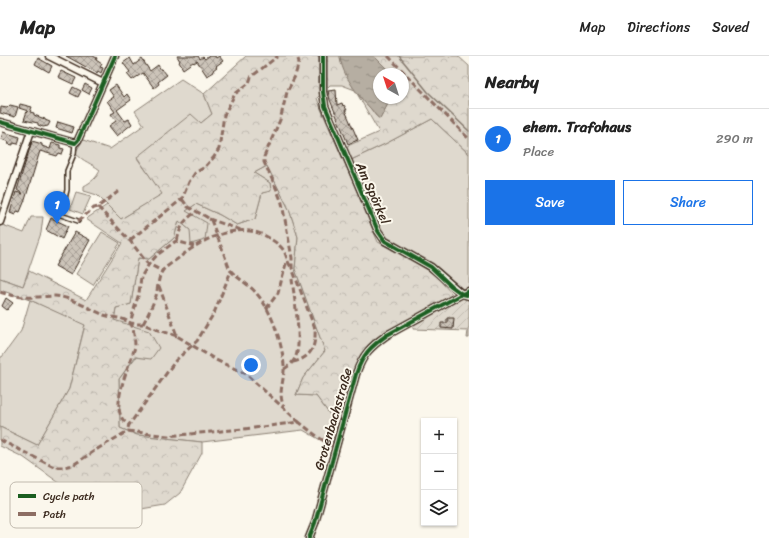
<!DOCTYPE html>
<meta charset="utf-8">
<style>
:root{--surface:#fff;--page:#f6f6f6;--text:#222;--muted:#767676;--line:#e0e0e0;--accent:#1a73e8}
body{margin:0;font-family:Sriracha,sans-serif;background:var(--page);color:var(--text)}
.controls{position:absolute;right:12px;bottom:12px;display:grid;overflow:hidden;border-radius:0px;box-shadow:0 1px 3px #0004}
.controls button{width:36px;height:36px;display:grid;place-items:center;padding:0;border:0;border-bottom:1px solid var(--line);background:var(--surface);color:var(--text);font:20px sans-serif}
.compass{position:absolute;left:373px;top:12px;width:36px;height:36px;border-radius:50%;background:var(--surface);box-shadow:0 1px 3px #0004;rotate:321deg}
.you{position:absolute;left:251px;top:309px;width:14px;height:14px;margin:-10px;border:3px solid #fff;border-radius:50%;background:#1a73e8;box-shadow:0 0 0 6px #1a73e833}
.badge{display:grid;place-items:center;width:26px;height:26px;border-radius:50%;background:var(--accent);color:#fff;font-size:13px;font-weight:700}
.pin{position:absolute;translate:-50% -33px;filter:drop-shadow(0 1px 2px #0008)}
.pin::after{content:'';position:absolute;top:21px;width:14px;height:12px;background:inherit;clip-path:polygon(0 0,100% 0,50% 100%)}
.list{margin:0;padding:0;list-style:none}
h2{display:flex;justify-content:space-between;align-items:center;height:52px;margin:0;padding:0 16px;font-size:17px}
h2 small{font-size:13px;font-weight:400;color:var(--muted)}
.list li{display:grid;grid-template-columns:26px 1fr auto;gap:12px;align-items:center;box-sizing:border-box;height:60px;padding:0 16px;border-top:1px solid var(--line)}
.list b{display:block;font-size:15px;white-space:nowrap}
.list p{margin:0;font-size:13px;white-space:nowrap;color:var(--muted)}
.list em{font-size:13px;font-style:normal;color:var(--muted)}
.actions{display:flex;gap:8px;padding:12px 16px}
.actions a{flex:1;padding:9px 0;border:1px solid var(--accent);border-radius:0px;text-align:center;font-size:14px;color:var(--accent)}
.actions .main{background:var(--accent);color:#fff}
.icon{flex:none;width:22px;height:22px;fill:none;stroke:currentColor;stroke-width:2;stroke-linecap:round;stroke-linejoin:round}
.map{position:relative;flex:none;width:469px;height:482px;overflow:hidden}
header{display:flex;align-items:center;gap:24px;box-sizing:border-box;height:56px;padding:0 20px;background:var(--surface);border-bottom:1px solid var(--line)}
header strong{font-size:19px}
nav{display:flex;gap:22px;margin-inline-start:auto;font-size:14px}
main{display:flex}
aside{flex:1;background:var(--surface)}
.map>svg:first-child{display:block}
</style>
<header>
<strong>Map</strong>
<nav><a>Map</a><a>Directions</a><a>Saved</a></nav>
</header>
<main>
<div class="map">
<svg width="469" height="482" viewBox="0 0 469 482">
<defs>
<pattern id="forest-crowns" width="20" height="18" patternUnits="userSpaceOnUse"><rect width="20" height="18" fill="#dfd9ce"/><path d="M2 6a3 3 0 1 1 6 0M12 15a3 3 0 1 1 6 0" fill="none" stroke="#c0bab0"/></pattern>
<pattern id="garden-furrows" width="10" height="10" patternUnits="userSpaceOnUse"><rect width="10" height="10" fill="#dfd9ce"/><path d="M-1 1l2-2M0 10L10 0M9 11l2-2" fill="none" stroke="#c0bab0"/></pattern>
<pattern id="water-ripples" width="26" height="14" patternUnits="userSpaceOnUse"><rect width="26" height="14" fill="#b6aea2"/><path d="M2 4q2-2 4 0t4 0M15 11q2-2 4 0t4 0" fill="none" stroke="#958e83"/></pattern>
<pattern id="building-cross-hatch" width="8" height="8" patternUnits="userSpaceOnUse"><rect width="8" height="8" fill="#ccc4b9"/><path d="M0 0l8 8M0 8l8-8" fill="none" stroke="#a79f96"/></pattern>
</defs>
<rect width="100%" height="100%" fill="#fbf7ec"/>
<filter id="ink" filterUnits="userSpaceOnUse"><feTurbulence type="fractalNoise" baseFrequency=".025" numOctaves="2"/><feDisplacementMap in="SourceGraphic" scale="8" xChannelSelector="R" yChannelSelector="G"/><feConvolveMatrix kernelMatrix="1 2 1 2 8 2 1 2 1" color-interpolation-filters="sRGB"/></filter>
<g filter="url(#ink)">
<g fill="#dfd9ce" stroke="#8d8276">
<path d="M 181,23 L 204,38 L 212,58 L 201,67 L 137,102 L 163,138 L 121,163 L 97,139 L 84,135 L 84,130 C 91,126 97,122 100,114 C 91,107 84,106 75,97 L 83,84 L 110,93 L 144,69 L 135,55 Z"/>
<polygon points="432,63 469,98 469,231 460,234 441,214 417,199 389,185 382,176 351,104 387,87"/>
<polygon points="267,110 289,153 298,181 295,213 325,295 303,322 296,339 316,340 337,368 331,390 303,374 202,386 137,379 120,372 119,323 136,301 114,264 116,252 131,248 138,202 149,203 174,182 179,165 190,174 205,183 185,155 196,148 220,159 237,169 255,163 262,137 271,134 270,127 254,117"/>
<polygon points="76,136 91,140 83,158 70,153"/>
<polygon points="31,161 43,161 41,177 23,230 0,222 0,168 24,177"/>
<polygon points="102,176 120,187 93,229 76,218"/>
<polygon points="30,244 85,268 69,333 37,389 0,371 0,301 2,301 21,275"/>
</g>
<polygon fill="url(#forest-crowns)" stroke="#8d8276" points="246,0 340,0 341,7 359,40 371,53 376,60 380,63 391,42 403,42 403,18 392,18 374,0 458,0 469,10 469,98 432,63 387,87 351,104 345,91 379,76 355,34 342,29 330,29 317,42 321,53 356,133 378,186 412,203 434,218 453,239 376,284 361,298 337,368 316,340 296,339 303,322 325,295 295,213 298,181 289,153 267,110 254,117 270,127 271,135 262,137 255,163 237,169 220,159 196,148 186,155 207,167 205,184 191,188 190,174 179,165 174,182 149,203 138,202 131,248 116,252 114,264 149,275 159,292 151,303 135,301 119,323 120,372 137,379 202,386 202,397 180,437 165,449 141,453 94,448 58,426 23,401 0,390 0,371 37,389 69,333 85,269 30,244 0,234 0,222 23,230 29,215 86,244 122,187 86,163 107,149 121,163 162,138 137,101 191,58 201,67 212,58 204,38"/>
<polygon fill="url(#garden-furrows)" stroke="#8d8276" points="462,242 469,244 469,282 467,282 468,275 413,273 413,269"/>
<path fill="url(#water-ripples)" stroke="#85796d" d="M 340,0 L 374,0 L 392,18 L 379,18 L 379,42 L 391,42 L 380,63 C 375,60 374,56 370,52 C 357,38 342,19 340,0 Z"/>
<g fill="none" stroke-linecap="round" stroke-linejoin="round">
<polyline stroke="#85796d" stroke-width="1.5" points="399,0 428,36 469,75"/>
</g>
<g fill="url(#building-cross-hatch)" stroke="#3b2a1e">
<polygon points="66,0 93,0 97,2 96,4 102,8 100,11 103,12 101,17 98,15 97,17"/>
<polygon points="177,0 198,0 200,3 203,1 205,3 209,0 215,0 216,2 219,0 223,5 216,10 217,11 213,14 214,16 207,20 197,5 194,7 193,6 183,13 179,6 180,5"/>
<polygon points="38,2 52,10 49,16 35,8"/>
<polygon points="130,2 134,9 142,3 150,15 158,9 161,14 162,13 167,19 158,26 159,28 154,32 143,17 132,24 127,18 130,16 123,7"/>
<polygon points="61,15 76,22 73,28 58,21"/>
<polygon points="85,28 92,32 89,38 82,34"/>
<polygon points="116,29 124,41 127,38 131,44 117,54 125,65 129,63 132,68 117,80 109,70 116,65 111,58 115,56 107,45 114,41 109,34"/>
<polygon points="73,31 81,35 78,41 70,37"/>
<polygon points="336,34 337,49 342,47 343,50 344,49 347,54 345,54 358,84 348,88 330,44 328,35"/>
<polygon points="20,48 32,51 30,56 34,57 34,59 45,63 45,64 50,66 48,70 43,71 38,69 38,67 24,64 27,55 28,55 19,52"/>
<polygon points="10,49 18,51 15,61 0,57 1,51 7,52"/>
<polygon points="58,66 74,71 72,77 56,72"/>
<polygon points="3,76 20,81 18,88 13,87 13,89 8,88 9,86 1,83"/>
<polygon points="32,85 42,88 42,90 50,93 52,87 60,89 60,92 64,93 62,98 59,97 57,100 40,95 25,144 20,156 17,155 15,159 10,157 16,136 23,138 17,134"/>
<polygon points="51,162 68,170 62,183 46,174"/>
<polygon points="75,176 90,184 71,219 55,210"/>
<polygon points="6,242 13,247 7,254 2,250"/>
<polygon points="447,262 454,262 453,273 441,272 441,267 447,267"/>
</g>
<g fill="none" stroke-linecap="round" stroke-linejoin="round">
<g stroke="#3b2a1e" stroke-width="6">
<polyline id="service" points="75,87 74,98 67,115 67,134 61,159 78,165"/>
</g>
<g stroke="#3b2a1e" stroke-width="9">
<g id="minor">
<polyline points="49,0 103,27"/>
<polyline points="323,0 323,36 325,50 378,175 385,185 431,211 462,238 469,240"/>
<polyline points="0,66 75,87 78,84 115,0"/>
<polyline points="0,166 31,75"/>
<path d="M 309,482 L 315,467 L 356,318 C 363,298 370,291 387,279 L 462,238 L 469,235"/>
</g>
</g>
<use href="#service" stroke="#fbf7ec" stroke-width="3"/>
<use href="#minor" stroke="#fbf7ec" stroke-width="6"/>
<g stroke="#8d6e63" stroke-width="3" stroke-dasharray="6 3" stroke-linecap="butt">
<polyline points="388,0 469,83"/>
<path d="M 182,143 L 188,151 L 205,160 L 211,164 L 230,214 C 238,223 250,229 257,238 C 272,255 282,287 284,309 C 285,325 277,336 284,351"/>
<polyline points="98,151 131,186 147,207 162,215"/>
<polyline points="209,163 241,174"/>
<polyline points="78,165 94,152 98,151 119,135"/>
<polyline points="130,184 182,143 189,126 195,117 205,111 214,101 219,93 224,59 235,38 249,27 251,21 278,0"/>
<path d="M 177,185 C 181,169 183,165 197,155"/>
<polyline points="159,230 177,280 216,304 246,318 299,366"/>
<path d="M 0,236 C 12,240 24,242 36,241 C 43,241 49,240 55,240 C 71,241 89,253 104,259 C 112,262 123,261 130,267 C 134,270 135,286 135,291 C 130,308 113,343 121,360 C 122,364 126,367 129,369"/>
<polyline points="266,253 278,237 287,204"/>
<path d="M 143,268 C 148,259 152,250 156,240 C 158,232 158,220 163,214 C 168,209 175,205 180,201 C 205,181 243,163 272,184 C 277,187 283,192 285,197 C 287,202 288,207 291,211"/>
<polyline points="177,280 158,274 143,268 137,268 130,267 139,237 141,221 149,208 157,199 176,185 194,190"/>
<path d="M 293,306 C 311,302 316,291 315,273 L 292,212 L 292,202 L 282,147 L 277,134 L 264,106 L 264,101 L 280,64 L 287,36 L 295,20 L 299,6 L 297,0"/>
<path d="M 284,313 C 289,310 294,306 296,300 C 302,284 294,241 292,223"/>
<polyline points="128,372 129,369 176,304 197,285 214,257 231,215"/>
<polyline points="0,384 54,411 64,411 73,409 99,392 128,375 168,380 254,372 299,366 318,381 335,392"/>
</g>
<g stroke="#fbf7ec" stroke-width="6">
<g id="cycleway">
<polyline points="323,0 323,36 325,50 378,175 385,185 431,211 451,230 462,238 467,239"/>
<polyline points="0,66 75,87 78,84 115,0"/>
<path d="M 309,482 L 315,467 L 356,318 C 363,298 370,291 387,279 L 462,238 L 469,235"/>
</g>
</g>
<use href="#cycleway" stroke="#1b5e20" stroke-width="4"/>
</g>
</g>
<g text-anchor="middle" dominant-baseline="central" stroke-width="4" stroke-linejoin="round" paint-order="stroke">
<g font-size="13" fill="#3b2a1e" stroke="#fbf7ec">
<text transform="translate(373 137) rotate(66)">Am Spörkel</text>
<text transform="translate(333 363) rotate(-74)">Grotenbachstraße</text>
</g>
</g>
<rect x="10" y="426" width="132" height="46" rx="6" fill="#fbf7ec" stroke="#c1baae" stroke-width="1"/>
<rect x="18" y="438" width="18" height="4" fill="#1b5e20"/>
<rect x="18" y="456" width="18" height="4" fill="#8d6e63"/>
<g font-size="11" fill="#3b2a1e">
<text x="43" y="444">Cycle path</text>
<text x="43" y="462">Path</text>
</g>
</svg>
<div class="controls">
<button>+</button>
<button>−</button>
<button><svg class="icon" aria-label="layers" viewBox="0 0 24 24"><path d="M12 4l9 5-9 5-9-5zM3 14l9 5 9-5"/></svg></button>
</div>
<svg class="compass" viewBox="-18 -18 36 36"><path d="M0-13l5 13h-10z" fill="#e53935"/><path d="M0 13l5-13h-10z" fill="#767676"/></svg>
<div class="you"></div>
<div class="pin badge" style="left:57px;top:168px">1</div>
</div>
<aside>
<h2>Nearby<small></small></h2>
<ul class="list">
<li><span class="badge">1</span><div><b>ehem. Trafohaus</b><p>Place</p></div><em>290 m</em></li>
</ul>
<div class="actions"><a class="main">Save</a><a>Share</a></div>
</aside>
</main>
